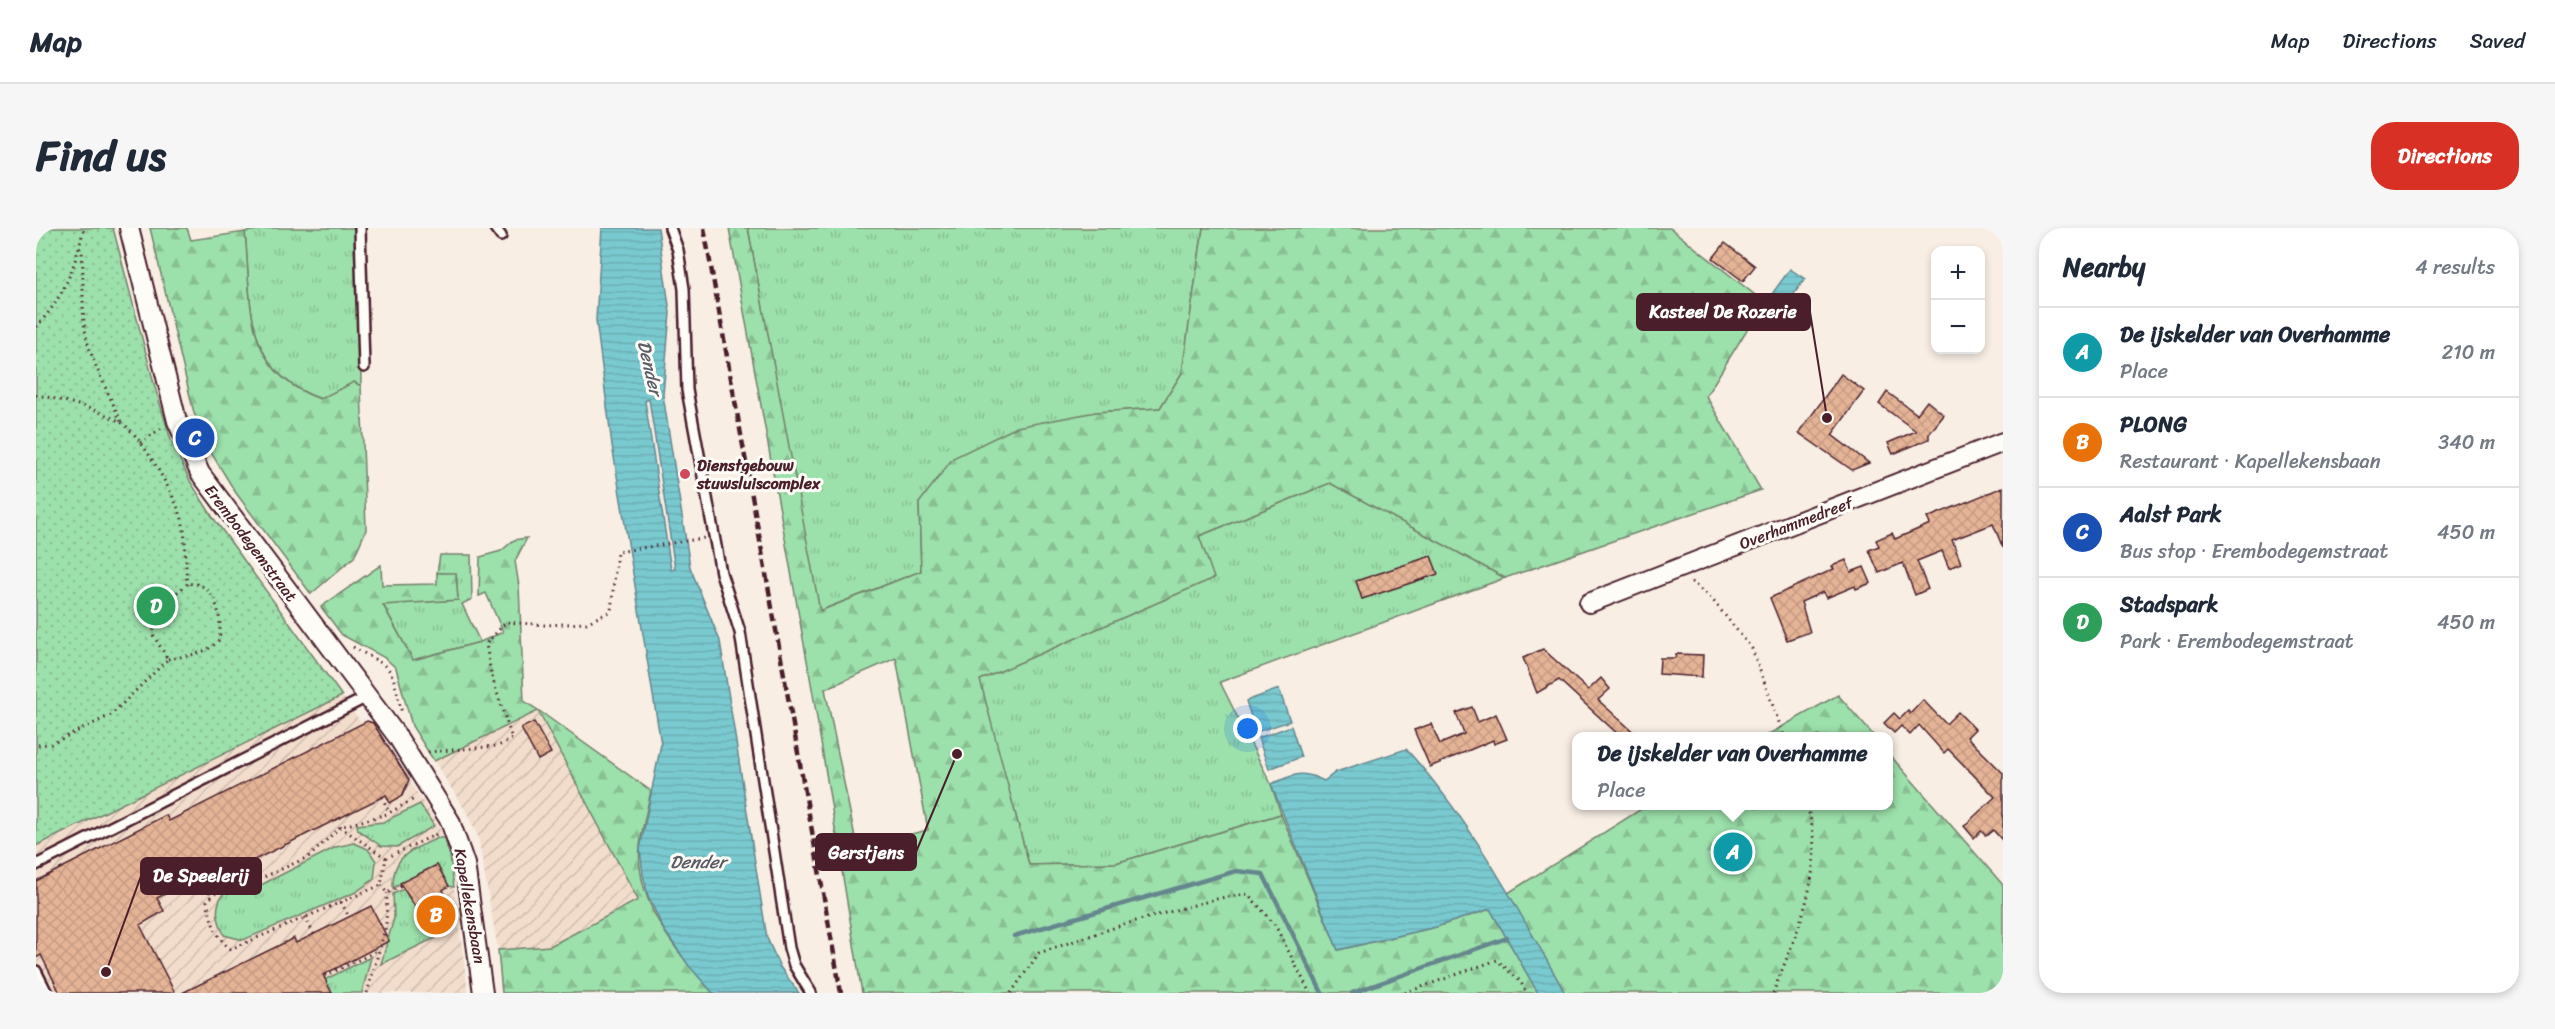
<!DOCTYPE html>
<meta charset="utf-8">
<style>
:root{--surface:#fff;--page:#f6f6f7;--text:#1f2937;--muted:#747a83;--line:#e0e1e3;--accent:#d93025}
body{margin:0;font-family:Sriracha,sans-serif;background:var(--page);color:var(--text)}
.controls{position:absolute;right:18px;top:18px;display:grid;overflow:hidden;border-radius:12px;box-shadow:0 3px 9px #0003}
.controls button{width:54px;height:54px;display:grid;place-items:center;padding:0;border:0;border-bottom:2px solid var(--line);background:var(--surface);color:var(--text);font:30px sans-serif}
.you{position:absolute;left:1212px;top:501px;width:21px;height:21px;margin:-15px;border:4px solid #fff;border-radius:50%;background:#1a73e8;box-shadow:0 0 0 9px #1a73e833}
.badge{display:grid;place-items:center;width:39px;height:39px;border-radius:50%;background:var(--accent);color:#fff;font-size:20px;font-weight:700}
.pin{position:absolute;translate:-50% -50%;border:3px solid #fff;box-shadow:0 2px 6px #0006}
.popup{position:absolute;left:1536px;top:504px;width:321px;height:78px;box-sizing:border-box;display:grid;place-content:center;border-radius:12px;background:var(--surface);filter:drop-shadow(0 2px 4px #0005);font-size:20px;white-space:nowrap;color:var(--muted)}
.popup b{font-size:22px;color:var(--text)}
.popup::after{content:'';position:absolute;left:50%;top:100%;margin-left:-12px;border:12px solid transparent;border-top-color:var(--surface)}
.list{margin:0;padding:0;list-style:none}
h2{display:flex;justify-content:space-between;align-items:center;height:78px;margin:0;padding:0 24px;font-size:26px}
h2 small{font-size:20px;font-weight:400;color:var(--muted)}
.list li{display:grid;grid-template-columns:39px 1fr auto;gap:18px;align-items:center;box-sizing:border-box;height:90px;padding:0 24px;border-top:2px solid var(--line)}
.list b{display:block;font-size:22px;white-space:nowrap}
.list p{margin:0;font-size:20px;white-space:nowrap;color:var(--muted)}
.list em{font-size:20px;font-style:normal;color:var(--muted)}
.map{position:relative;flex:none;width:1967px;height:765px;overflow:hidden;border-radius:24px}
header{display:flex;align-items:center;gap:36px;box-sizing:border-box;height:84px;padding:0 30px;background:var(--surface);border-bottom:2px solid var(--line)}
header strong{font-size:28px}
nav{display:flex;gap:33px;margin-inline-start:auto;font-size:21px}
.intro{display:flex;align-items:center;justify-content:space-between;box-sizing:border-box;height:144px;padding:0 36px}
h1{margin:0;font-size:42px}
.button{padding:15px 27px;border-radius:24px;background:var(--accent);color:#fff;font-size:21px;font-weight:700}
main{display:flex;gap:36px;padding:0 36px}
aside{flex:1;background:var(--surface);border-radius:24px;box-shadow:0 3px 9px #0003}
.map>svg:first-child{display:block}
</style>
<header>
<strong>Map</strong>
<nav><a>Map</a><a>Directions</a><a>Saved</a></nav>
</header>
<div class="intro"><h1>Find us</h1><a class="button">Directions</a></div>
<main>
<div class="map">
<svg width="1967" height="765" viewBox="0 0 1967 765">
<defs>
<pattern id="industrial-furrows" width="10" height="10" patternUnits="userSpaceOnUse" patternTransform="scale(1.5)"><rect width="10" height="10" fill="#f2ddcd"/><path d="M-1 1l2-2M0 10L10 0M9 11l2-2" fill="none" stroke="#d1bdb0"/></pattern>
<pattern id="grass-tufts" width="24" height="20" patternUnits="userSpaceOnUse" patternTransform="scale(1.5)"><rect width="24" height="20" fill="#9ce0ab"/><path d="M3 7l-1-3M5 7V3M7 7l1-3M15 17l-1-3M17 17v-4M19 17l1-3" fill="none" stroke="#88c093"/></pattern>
<pattern id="forest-firs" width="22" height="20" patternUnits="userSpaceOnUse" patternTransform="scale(1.5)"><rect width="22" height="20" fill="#9ce0ab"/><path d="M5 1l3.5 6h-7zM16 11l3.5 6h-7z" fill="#88c093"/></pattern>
<pattern id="park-dots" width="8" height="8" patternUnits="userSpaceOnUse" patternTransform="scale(1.5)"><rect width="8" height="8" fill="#9ce0ab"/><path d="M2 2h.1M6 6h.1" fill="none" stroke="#88c093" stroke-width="1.8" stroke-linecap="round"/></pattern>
<pattern id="water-rules" width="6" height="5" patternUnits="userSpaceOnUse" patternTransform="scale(1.5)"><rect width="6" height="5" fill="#79cad0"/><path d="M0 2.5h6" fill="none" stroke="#6aadb3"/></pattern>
<pattern id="building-cross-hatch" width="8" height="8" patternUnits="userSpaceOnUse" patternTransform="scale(1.5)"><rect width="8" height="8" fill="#e5b497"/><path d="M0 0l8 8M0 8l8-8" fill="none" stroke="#c69a82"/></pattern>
</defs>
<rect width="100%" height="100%" fill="#f8eee4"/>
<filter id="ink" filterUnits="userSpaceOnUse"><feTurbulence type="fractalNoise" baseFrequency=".0167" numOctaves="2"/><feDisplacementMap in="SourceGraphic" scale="12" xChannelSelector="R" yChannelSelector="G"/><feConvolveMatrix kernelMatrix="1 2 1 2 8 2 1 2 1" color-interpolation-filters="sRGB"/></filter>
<g filter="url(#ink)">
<g fill="url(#industrial-furrows)">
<polygon points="306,468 327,497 338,499 403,598 414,628 432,765 0,765 0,618"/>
<polygon points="502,482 602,673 514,718 462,722 442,609 431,585 398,533"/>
</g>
<g fill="url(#grass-tufts)" stroke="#73806b" stroke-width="1.5">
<path d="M 236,0 L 323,0 L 325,158 L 318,154 L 285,171 C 205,143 216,74 209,4 Z"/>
<polygon points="712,0 1167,0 1146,145 1124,180 1060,184 883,275 885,343 783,383"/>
<polygon points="1294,255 1469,350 1184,454 1235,556 1245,586 1080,635 993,637 943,452 1177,350 1163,308"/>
<polygon points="404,327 435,327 436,371 426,376 444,414 377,432 347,376 422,372 420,346 401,345"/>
<polygon points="384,576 398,598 361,619 345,618 322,602 321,597 347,594"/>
<path d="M 402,610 L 408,610 L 414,628 L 418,659 L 413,658 L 401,637 L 357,660 C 356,626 376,622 402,610 Z"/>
<path d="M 318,615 L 332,621 L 340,633 L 338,651 L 320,664 L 207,712 L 188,707 C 181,690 177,679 189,663 L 227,656 L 300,619 Z"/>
<polygon points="368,661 399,710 345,736 358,690 357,666"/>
<polygon points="335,729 326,765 295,765 288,752"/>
</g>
<g fill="url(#forest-firs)" stroke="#73806b" stroke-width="1.5" fill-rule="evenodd">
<path d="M 114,0 L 151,0 L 155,12 L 209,4 C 216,74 205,143 284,171 L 318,154 L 325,158 L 330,302 L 318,329 L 275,366 L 200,265 L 174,223 L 158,185 Z"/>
<path d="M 693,0 L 712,0 L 784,383 L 885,343 L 883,275 L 917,230 L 981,199 L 1060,184 L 1124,180 L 1146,145 L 1167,0 L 1634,0 L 1728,74 L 1670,168 L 1725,262 L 1469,350 L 1294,255 L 1163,308 L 1178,350 L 944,452 L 993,637 L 1080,635 L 1245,586 L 1302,722 L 1400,699 L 1454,681 L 1502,765 L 826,765 L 777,466 ZM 860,430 L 892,602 L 821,619 L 789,461 Z"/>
<path d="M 491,310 L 479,333 L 483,358 L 488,473 L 502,482 L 615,563 C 611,581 606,600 604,618 C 598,675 643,727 677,765 L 466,765 L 462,722 L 514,718 L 602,672 L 502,483 L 398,533 L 376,498 L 360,440 L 349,430 L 306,407 L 285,379 L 345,337 L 346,357 L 401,356 L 401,345 L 420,345 L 422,372 L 347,377 L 377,432 L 444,414 L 467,404 L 450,365 L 443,368 L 444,329 L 465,323 L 478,312 Z"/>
<polygon points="1802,467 1838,508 1729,508 1733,506"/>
<polygon points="1853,526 1967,657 1967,765 1529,765 1472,665 1610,578 1853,578"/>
</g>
<polygon fill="url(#park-dots)" stroke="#73806b" stroke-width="1.5" points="0,0 77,0 120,163 135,212 154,253 176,288 306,468 0,618"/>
<g fill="url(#water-rules)" stroke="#66868e" stroke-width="1.5" fill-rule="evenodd">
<path d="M 566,0 L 622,0 L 634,85 L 627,167 L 654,339 L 684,413 L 731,710 L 744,739 L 763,765 L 677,765 L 653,738 L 628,702 L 612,668 L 607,647 L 604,621 L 625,516 L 576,217 L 560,92 ZM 613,171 L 639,341 L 635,342 L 609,173 Z"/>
<polygon points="1754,41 1769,51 1747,81 1733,70"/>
<polygon points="1243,461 1254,493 1220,504 1210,473"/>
<polygon points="1255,498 1265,529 1233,541 1222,510"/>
<path d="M 1370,521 C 1435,592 1482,681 1529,765 L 1502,765 L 1454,681 L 1400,699 L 1302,722 L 1235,556 C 1258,547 1265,541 1288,553 L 1300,544 Z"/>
</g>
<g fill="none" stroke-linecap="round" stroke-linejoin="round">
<g stroke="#66868e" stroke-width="4.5">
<polyline points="978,708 1200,643 1227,646 1286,765"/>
<polyline points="1316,765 1471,710"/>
</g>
</g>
<g fill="url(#building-cross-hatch)" stroke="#4a1f2b" stroke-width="1.5">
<polygon points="1689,15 1719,38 1707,53 1677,30"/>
<polygon points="1805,146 1828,163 1796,207 1833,235 1816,242 1763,205"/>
<polygon points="1851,164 1881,186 1891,173 1908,187 1893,206 1893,211 1857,226 1852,215 1880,203 1843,176"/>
<polygon points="1967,259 1967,320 1957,296 1916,312 1925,335 1913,340 1906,323 1881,333 1892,361 1879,367 1867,335 1843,345 1833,322 1843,318 1840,312 1856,305 1859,311 1894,296 1891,290"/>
<polygon points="1395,328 1402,346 1326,371 1320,353"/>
<polygon points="1810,332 1815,344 1828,339 1835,355 1820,361 1819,358 1790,370 1787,364 1765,374 1774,404 1751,412 1734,370 1798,341 1796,338"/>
<polygon points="1507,421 1552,462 1565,450 1574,461 1562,472 1602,508 1584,508 1523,452 1501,465 1487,430"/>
<polygon points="1640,426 1667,427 1666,449 1623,446 1624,430 1639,430"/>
<polygon points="1887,472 1910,496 1922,484 1939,501 1931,509 1967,545 1967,613 1957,602 1950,608 1945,603 1938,610 1928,598 1959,569 1912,521 1908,525 1883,497 1874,507 1865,498 1858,505 1848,495 1858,485 1864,491 1872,483 1874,486"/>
<polygon points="1436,479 1442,494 1460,486 1471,511 1458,516 1457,512 1394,539 1378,502 1395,496 1404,516 1428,506 1420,485"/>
<polygon points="331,493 337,495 373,552 366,568 354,575 350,567 202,640 198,631 121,670 128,683 104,697 139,765 24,765 5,727 0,730 0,653 130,587 133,593"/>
<polygon points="498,494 515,525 502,532 485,500"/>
<polygon points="401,637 413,658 407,662 414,677 412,679 419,698 399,710 364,655"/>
<polygon points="335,678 353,713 287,747 296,765 146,765 258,710 260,715"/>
</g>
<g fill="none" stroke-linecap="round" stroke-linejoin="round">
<g stroke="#4a1f2b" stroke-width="14">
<g id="lane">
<polyline points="324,0 328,139"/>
<polyline points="459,0 465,8"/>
<polyline points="634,0 642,22 648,61 651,162 685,345 704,404 753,720 758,737 775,765"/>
<polyline points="0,637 331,469"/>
<polyline points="0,743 11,765"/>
</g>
</g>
<g stroke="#4a1f2b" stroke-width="22">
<g id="street">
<polyline points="93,0 141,193 164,245 361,508 414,593 429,636 447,765"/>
<polyline points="1553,375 1967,214"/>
</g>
</g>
<g stroke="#4a1f2b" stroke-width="3" stroke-dasharray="1.5 4.5" stroke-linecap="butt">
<path d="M 43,20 L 46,24 C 48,47 46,71 48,94 C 51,128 72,162 85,194"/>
<path d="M 0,99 C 29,68 38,41 48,0"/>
<path d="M 0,167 C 28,172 57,180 83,193 C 104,204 137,265 145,288 C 151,308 149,335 151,356 L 121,381 L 117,407 L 132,431 L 75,487 L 15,516 L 0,517"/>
<polyline points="104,215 127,199"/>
<polyline points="1655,354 1675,370 1716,421 1748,508"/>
<path d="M 317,419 C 363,445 353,436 366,485"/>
<path d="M 132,431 C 152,427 168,428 183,412 C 187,392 180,351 151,356"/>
<polyline points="392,524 462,518 476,511 455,446 450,416 470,394 509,397 550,395 575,383 581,324 668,310"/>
<polyline points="346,569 353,584"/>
<path d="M 304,599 L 350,630 L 345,657 L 195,721 C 179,710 175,691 171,673 L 188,657 L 226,650 L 274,628 L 304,599 L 351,586 L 380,570"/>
<polyline points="350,630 403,605"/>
<polyline points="164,648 176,668"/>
<polyline points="345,657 351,665 366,658"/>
<polyline points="305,674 313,689"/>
<polyline points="269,689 278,706"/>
<polyline points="289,748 343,722"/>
<polyline points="331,765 350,698 351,665"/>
<polyline points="975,765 1003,725 1089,696 1184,670 1212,666 1239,697 1274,765"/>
<polyline points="1369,765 1461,732 1484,753 1491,765"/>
<path d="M 1737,765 C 1760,705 1792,642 1771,578"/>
</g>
<use href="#lane" stroke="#fdfcf7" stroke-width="9"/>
<use href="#street" stroke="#fdfcf7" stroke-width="18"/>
<polyline stroke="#4a1f2b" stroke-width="4.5" stroke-dasharray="9 4.5" stroke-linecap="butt" points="668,0 805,765"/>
</g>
</g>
<circle fill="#d1495b" stroke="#fdfcf7" stroke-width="2" cx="649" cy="246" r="6"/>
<g text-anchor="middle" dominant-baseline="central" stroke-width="6" stroke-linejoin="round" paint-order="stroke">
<g font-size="16" font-weight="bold" fill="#4a1f2b" stroke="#fdfcf7" text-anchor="start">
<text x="661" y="237">Dienstgebouw<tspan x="661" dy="18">stuwsluiscomplex</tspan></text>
</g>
<g font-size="16" fill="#4a1f2b" stroke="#fdfcf7">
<text transform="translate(1760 295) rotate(-21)">Overhammedreef</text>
<text transform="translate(215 315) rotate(53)">Erembodegemstraat</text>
<text transform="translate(434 678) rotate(80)">Kapellekensbaan</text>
</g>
<g font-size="18" font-style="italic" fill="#5a5b65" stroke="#fdfcf7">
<text transform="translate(614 140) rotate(77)">Dender</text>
<text x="662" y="634">Dender</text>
</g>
</g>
<path fill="none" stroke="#4a1f2b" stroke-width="2" d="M1791 190L1774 84M921 526L880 624M70 744L105 648"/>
<g fill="#4a1f2b" stroke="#fdfcf7" stroke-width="2">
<circle cx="1791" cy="190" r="6"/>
<circle cx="921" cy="526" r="6"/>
<circle cx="70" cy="744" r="6"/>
</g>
<g fill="#4a1f2b" stroke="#4a1f2b" stroke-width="2">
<rect x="1601" y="66" width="173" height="36" rx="6"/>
<rect x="780" y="606" width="100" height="36" rx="6"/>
<rect x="105" y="630" width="120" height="36" rx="6"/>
</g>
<g font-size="18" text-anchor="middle" font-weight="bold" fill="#fff">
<text x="1687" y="90">Kasteel De Rozerie</text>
<text x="830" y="631">Gerstjens</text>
<text x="165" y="654">De Speelerij</text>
</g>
</svg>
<div class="controls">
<button>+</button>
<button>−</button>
</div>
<div class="you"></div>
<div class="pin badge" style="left:1697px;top:624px;background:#0f9aa8">A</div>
<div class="popup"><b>De ijskelder van Overhamme</b>Place</div>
<div class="pin badge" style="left:400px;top:687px;background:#e8710a">B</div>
<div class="pin badge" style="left:159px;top:210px;background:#1a4fb4">C</div>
<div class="pin badge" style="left:120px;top:378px;background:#2e9e5b">D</div>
</div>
<aside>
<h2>Nearby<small>4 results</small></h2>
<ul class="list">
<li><span class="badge" style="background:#0f9aa8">A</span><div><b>De ijskelder van Overhamme</b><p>Place</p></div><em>210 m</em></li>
<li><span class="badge" style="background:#e8710a">B</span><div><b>PLONG</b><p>Restaurant · Kapellekensbaan</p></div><em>340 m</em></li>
<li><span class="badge" style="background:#1a4fb4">C</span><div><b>Aalst Park</b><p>Bus stop · Erembodegemstraat</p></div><em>450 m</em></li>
<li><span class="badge" style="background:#2e9e5b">D</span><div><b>Stadspark</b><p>Park · Erembodegemstraat</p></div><em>450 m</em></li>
</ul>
</aside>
</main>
